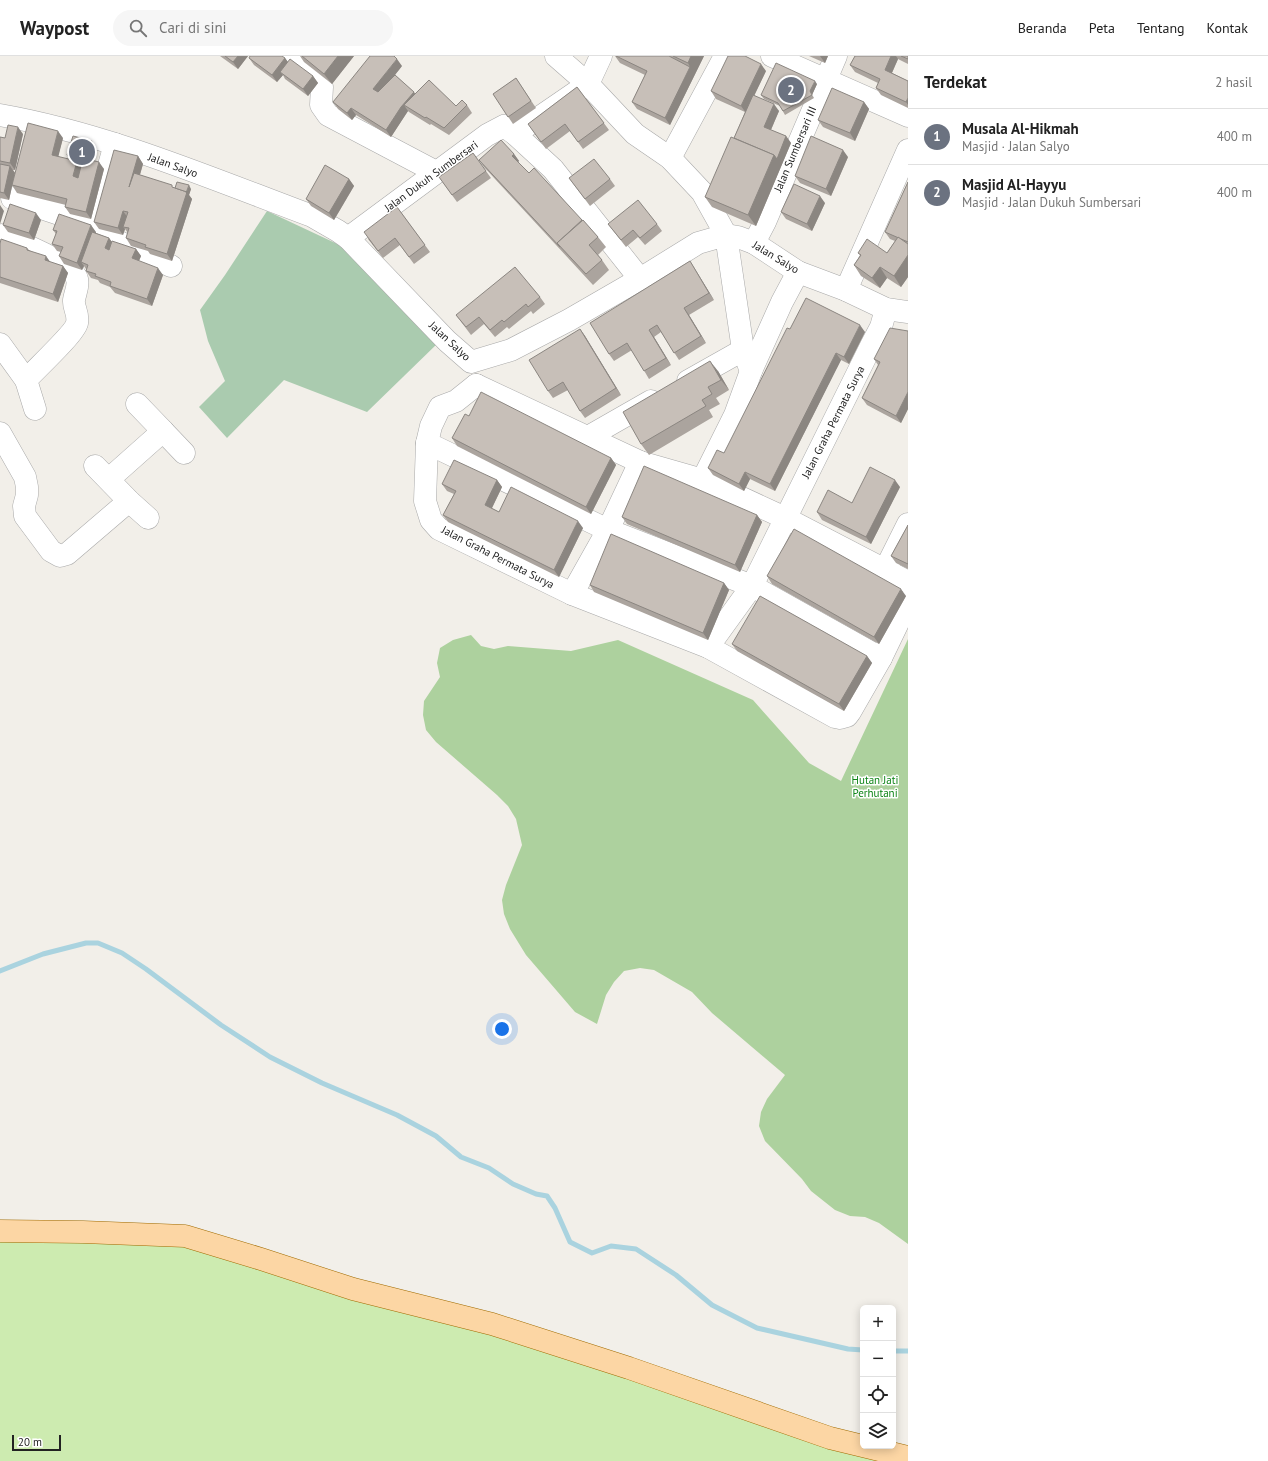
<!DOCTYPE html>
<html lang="id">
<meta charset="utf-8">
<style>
:root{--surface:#fff;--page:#f6f6f6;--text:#222;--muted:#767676;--line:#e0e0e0;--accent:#d40000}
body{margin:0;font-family:"PT Sans",sans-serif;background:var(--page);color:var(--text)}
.controls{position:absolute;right:12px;bottom:12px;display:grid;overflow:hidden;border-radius:6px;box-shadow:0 2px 10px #0003}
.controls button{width:36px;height:36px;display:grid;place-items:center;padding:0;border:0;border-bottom:1px solid var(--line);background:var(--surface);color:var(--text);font:20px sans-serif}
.scale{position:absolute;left:12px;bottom:10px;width:49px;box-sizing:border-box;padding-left:4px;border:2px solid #222;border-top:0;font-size:11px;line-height:14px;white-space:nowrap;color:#222;-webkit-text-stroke:3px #fff;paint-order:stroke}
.you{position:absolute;left:502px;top:973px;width:14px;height:14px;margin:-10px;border:3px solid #fff;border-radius:50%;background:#1a73e8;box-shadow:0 0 0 6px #1a73e833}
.badge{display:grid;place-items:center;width:26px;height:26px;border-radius:50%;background:var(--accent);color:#fff;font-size:13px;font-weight:700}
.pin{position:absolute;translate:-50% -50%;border:2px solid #fff;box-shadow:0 1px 4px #0006}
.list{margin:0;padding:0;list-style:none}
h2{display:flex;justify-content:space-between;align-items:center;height:52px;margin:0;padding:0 16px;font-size:17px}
h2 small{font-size:13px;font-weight:400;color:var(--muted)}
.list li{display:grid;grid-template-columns:26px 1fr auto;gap:12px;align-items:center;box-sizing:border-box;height:56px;padding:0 16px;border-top:1px solid var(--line)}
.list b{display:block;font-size:15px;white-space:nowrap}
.list p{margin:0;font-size:13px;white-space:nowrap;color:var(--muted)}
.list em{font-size:13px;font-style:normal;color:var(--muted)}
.icon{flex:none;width:22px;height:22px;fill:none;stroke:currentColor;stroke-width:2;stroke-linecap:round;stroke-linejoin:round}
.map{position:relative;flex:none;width:908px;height:1405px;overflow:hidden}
header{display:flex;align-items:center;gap:24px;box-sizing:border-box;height:56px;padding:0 20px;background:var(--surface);border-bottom:1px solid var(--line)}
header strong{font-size:19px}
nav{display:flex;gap:22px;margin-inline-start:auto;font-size:14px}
.search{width:280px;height:36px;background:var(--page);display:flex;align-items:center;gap:10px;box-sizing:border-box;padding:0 14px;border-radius:22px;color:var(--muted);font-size:15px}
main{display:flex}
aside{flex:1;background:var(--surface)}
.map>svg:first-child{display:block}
</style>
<header>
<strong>Waypost</strong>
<div class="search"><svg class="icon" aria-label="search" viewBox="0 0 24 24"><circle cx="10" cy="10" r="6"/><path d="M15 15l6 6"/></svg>Cari di sini</div>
<nav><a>Beranda</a><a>Peta</a><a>Tentang</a><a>Kontak</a></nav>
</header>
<main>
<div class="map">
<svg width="908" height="1405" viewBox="0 0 908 1405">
<rect width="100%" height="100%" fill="#f2efe9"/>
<polygon fill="#cdebb0" points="0,1185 83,1186 183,1190 489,1278 882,1405 0,1405"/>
<polygon fill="#add19e" points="471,579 481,590 494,593 508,590 571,595 618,584 753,644 809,707 841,725 908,583 908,1188 879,1167 865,1161 850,1160 835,1154 811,1135 802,1123 765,1085 759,1070 761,1056 767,1043 785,1019 712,957 692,936 654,914 640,912 624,915 614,926 606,939 597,968 575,956 526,899 510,873 504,858 502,844 506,829 522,789 516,763 508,750 497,739 436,686 426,674 423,659 424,645 440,621 437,607 440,592 453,584"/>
<polygon fill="#aacbaf" points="267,155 348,193 439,286 367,356 284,324 227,382 199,351 225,325 208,285 200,254 225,219"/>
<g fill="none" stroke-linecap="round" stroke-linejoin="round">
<g stroke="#aad3df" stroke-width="5">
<polyline points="0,915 43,898 86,887 98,887 122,897 146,913 221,969 270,1001 322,1027 397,1059 436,1080 461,1101 489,1112 513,1128 536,1138 547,1140 555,1152 570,1186 592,1197 611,1190 636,1193 676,1219 712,1249 757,1272 848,1293 863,1294"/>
<polyline points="893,1295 908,1295"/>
</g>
<g stroke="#a9a9a9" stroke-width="23">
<g id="minor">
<polyline points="287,0 312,17 319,24 322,31 321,49 328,59 436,116"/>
<polyline points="556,0 588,28 635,78 670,102 702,136 726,179 743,294 751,315"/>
<polyline points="772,0 908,60"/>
<path d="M 0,59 C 108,78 210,122 312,160 L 338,175 L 348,182 L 447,285 L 471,306 L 511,294 L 569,264 L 640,223 L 698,187 L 726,179 L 738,181 L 754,187 L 798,216 L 846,234 L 886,253 L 908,256"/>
<polyline points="515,78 553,113 640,223"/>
<polyline points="670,102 725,0"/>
<polyline points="12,142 83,166 91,173 115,88"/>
<polyline points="91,173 171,210"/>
<path d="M 2,179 C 17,186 73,207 77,223 C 79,230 75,237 74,244 C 73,252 79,257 77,267 C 75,277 35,314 26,324 L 35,353"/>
<polyline points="348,182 487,79 504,70 515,78 588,28 601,0"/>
<polyline points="754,187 765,166 836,0"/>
<polyline points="846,234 908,94"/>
<polyline points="0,288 26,324"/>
<polyline points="688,325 743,294"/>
<polyline points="476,329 456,345 440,351 431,370 427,387 425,445 431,464 439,473 572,538 708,591 835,661 840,662 847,660 850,656 881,602 908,546"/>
<polyline points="476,329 640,406 703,424 785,462 908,526"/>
<polyline points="163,375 184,397"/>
<polyline points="0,377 25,421 27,431 27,439 24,450 25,460 51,495 60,500 67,498 129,445 95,410"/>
<polyline points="588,381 651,345"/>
<polyline points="427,387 608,474 752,530 881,602"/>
<polyline points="704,421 735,359 751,315 782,246 798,216"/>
<polyline points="109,423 163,375 137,348"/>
<polyline points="129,445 148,462"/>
<polyline points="887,510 908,468"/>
<polyline points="572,538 608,474 640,406"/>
<polyline points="708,591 752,530 872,288 881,271 886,253"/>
</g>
</g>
<g stroke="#a06b00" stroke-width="23">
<polyline id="major" points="0,1175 83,1176 185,1180 261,1203 353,1233 492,1268 629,1312 830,1382 908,1401"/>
</g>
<use href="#minor" stroke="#fff" stroke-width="22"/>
<use href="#major" stroke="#fcd6a4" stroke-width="22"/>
</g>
<g fill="#aba49e">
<polygon points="220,0 248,0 238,13"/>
<polygon points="300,0 354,0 332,28 304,6"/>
<polygon points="615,0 704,0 670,69 637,53 632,46 645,19 620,7"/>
<polygon points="809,0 828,0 825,7"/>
<polygon points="855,0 908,0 908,8 898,3 892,17 908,25 908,52 881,39 876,32 878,27 855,16 850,9"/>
<polygon points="249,2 285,2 288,6 313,20 318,27 308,40 285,23 283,19 277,26 254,9"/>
<polygon points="402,10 395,19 415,38 456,50 467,49 472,57 449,79 431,68 430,69 409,56 408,55 406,58 391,81 356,59 352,64 338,53 333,46"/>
<polygon points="766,15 754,39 779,55 771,74 786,80 791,87 756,170 712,151 705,141 734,82 745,56 716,43 711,35"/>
<polygon points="516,22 536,52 513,68 493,38"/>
<polygon points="817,28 812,39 814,42 785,59 780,50 764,43 761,39"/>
<polygon points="577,31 609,74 583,93 570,75 546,93 528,68"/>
<polygon points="864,46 869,53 855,85 823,71 818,64"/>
<polygon points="23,78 15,114 13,114 15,117 9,144 0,142 0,81 5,82"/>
<polygon points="63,82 58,100 81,110 82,106 70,103 67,99 94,89 90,104 104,113 91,163 70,158 65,151 66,149 17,137 12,129"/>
<polygon points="473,97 491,122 457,146 439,121"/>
<polygon points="514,98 519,105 518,106 529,117 582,164 598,181 606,191 598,199 602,204 609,214 593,229 484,111 479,104"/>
<polygon points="138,100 143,108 140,119 174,132 191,133 189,139 192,143 172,205 150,198 148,195 131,190 126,182 128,177 125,173 123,179 99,173 94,166"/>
<polygon points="848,101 831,140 800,127 795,120"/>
<polygon points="569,122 610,123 615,130 590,150"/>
<polygon points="349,123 354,130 334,164 311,150 306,143"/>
<polygon points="908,126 908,221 901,231 887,222 880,232 861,220 854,209 860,199 858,197 887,197 895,185 890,183 885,176"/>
<polygon points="825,147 812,175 786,163 781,156"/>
<polygon points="397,151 430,196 414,208 400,189 383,202 368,183"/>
<polygon points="41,164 34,184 8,176 3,169"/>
<polygon points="608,168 657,168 662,175 645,189 638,181 626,191"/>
<polygon points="53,174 96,176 96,177 109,182 112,186 136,193 141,200 139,205 163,219 152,250 115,237 110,231 100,227 98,224 91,222 86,215 86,213 84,210 82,214 64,208 59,200 61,196 57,195 52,188 56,178"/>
<polygon points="0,188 27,192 29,194 50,206 63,210 68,217 58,246 0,227"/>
<polygon points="690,205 714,244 689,259 706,287 679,304 661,276 654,281 671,309 649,323 632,294 614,305 609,298"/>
<polygon points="540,241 545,248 533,258 531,255 509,273 507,271 495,281 484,268 471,279 456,259"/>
<polygon points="580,273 585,280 621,339 585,362 580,355 568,334 553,342 548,335"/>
<polygon points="790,273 865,276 849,308 841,304 775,435 750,423 744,435 713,419 708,412 724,397"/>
<polygon points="908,275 908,353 901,367 867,349 862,342 878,309 874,303"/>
<polygon points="718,315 729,334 716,342 720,348 709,354 713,361 649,399 641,388"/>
<polygon points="469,360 611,402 616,409 591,458 457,390 452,382"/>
<polygon points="497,424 502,431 492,452 499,456 583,472 559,521 448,466 443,459 454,438 447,435 442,428"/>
<polygon points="900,431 871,488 822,464 817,456 852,447"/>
<polygon points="757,459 762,466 740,516 627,468 622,461"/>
<polygon points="908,469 908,513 896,507 891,500"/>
<polygon points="767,520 906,540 879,588 772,528"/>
<polygon points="724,527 729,534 708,584 594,536 590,529"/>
<polygon points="732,588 867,600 872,607 844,655 737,595"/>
</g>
<g fill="#8b8681">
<polygon points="238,0 248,0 238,13 233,6"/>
<polygon points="338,0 354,0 332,28 324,18"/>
<polygon points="691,0 704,0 670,69 665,62 690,11 688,7"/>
<polygon points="820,0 828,0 825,7"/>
<polygon points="891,0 896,0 898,3 890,21 885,14"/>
<polygon points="285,2 290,9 280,16 283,19 277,26 272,19"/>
<polygon points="397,3 402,10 378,40 373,33"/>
<polygon points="761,8 766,15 746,57 741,50"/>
<polygon points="313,20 318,27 308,40 303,33"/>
<polygon points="815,25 817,28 812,39 814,42 810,35"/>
<polygon points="414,36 419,44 404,49 408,55 406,58 391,81 386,74 401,51"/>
<polygon points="908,42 908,49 906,46"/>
<polygon points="864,46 869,53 855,85 850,77"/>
<polygon points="774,48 779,55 769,78 764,71"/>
<polygon points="351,52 356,59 352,64 347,57"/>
<polygon points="18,71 23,78 15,114 10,107"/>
<polygon points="58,75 63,82 57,106 52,99"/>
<polygon points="786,80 791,87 756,170 748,159 774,99"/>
<polygon points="92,85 94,89 89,108 86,104"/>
<polygon points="843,94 848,101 831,140 826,133"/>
<polygon points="514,98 519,105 517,107 512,100"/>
<polygon points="138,100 143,108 134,138 129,131"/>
<polygon points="77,105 82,112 78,128 73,120"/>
<polygon points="99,106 104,113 91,163 86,156"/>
<polygon points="10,110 15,117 9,144 4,137"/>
<polygon points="349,123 354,130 334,164 329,157"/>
<polygon points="189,129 191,133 189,139 192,143 172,205 167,198"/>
<polygon points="820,140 825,147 812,175 807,168"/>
<polygon points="0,149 4,155 0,168"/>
<polygon points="123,155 128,162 123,171 125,173 123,179 118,172"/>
<polygon points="36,157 41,164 34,184 29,177"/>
<polygon points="91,169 96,176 85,208 81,206 84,210 82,214 77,207"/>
<polygon points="109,182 114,189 110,199 105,192"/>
<polygon points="136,193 141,200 137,209 132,202"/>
<polygon points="908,199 908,221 901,231 894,220"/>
<polygon points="46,200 51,207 45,204"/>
<polygon points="690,205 695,213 714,244 709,237"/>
<polygon points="63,210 68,217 58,246 53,238"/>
<polygon points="880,211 887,222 880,232 872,222"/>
<polygon points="158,212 163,219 152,250 147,243"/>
<polygon points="684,252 689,259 706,287 701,280"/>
<polygon points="860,269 865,276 849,308 844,301"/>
<polygon points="580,273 585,280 621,339 616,332"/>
<polygon points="649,274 654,281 671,309 666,302"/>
<polygon points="836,297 841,304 775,435 770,428"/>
<polygon points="710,305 718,315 729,334 721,324"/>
<polygon points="908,336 908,353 901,367 896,360"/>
<polygon points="611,402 616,409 591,458 586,451"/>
<polygon points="745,416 750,423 744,435 739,428"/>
<polygon points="497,424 502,431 490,456 485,449"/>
<polygon points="895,424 900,431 871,488 866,481"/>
<polygon points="757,459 762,466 740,516 735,509"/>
<polygon points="578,465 583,472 559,521 554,514"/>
<polygon points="724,527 729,534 708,584 703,577"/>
<polygon points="901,533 906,540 879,588 874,581"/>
<polygon points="867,600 872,607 844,655 839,648"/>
</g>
<g fill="#c7bfb8" stroke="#8b8681">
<polygon points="225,0 238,0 233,6"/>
<polygon points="250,0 282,0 285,2 272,19 249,2"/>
<polygon points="302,0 338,0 324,18"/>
<polygon points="370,0 394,0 397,3 373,33 378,36 395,19 414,36 401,51 386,74 351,52 347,57 333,46"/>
<polygon points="616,0 669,0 690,11 665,62 632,46 647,15"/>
<polygon points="673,0 691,0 688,7"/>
<polygon points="728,0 745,0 761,8 741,50 711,35"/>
<polygon points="855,0 891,0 885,14 908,25 908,42 906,46 876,32 880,23 850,9"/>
<polygon points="901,0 908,0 908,3"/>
<polygon points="290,3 313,20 303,33 280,16"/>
<polygon points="776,7 815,25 810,35 812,39 783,55 778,47 761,39"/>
<polygon points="516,22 531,45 508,61 493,38"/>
<polygon points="429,24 456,50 462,44 467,49 444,72 426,61 425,62 404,49"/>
<polygon points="577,31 604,67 578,86 565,68 541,86 528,68"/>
<polygon points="832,32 864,46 850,77 818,64"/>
<polygon points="753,39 774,48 764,71 786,80 777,103 774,99 734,82"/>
<polygon points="28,67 58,75 52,99 77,105 73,120 78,122 83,102 99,106 86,156 65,151 67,143 12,129"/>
<polygon points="8,69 18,71 10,107 0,105 0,81 5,82"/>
<polygon points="73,80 92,85 87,103 83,102 82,103 67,99"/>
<polygon points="811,80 843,94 826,133 795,120"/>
<polygon points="731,81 774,99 748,159 705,141"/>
<polygon points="501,84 514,98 512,100 529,117 534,112 582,164 557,187 560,191 479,104"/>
<polygon points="114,94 138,100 129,131 134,117 172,129 172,131 187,136 167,198 145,191 146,189 126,182 129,172 123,171 128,156 123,155 118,172 94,166"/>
<polygon points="473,97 486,115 452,139 439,121"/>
<polygon points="594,103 610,123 585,143 569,122"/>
<polygon points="0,108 10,110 4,137 0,136"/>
<polygon points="325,109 349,123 329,157 306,143"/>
<polygon points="177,126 189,129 186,137 187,136 175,132"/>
<polygon points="908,126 908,186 885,176"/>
<polygon points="794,128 820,140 807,168 781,156"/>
<polygon points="638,144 657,168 640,182 633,174 621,184 608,168"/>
<polygon points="10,148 36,157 29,177 3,169"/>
<polygon points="397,151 425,189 409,201 395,182 378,195 364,176"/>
<polygon points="59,158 91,169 77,207 59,200 63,191 52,188 57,175 53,174"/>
<polygon points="583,164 598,181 589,189 602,204 586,218 557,187"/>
<polygon points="92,176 109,182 105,192 109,194 112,185 136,193 132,202 158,212 147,243 110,230 111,226 95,220 96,218 86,215 88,209 81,206"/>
<polygon points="898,181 908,188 908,199 894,220 880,211 872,222 854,209 861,199 858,197 867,183 887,197"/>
<polygon points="1,183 27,192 27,194 46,200 45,204 63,210 53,238 0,221 0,188"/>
<polygon points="690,205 709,237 684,252 701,280 674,297 657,269 649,274 666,302 644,315 627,287 609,298 590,267"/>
<polygon points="515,211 540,241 528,251 526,248 504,266 502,264 490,274 479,261 466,271 456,259"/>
<polygon points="806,242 860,269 844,301 836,297 770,428 745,416 739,428 708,412 717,394 724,397 787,272 790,273"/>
<polygon points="890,272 908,275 908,336 896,360 862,342 880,306 874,303"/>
<polygon points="580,273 616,332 580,355 563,326 548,335 529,304"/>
<polygon points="710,305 721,324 708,331 712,338 702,344 706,350 641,388 623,356"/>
<polygon points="481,336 611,402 586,451 452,382 465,358 469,360"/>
<polygon points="454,404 497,424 485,449 499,456 511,431 578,465 554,514 443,459 456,435 442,428"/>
<polygon points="644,410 757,459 735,509 622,461"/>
<polygon points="870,411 895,424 866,481 817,456 828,434 852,447"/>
<polygon points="908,469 908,508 891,500"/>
<polygon points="794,473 901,533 874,581 767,520"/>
<polygon points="611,478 724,527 703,577 590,529"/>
<polygon points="760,540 867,600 839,648 732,588"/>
</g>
<g text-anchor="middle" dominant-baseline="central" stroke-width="3" stroke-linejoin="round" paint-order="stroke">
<g font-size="11" fill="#222" stroke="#fff">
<text transform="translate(795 93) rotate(-67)">Jalan Sumbersari III</text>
<text transform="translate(173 109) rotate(20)">Jalan Salyo</text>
<text transform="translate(431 120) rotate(-36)">Jalan Dukuh Sumbersari</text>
<text transform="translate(776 201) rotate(31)">Jalan Salyo</text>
<text transform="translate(450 285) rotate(43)">Jalan Salyo</text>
<text transform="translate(833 366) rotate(-63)">Jalan Graha Permata Surya</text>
<text transform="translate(498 501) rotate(27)">Jalan Graha Permata Surya</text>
</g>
<g font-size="11" fill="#0c8416" stroke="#fff">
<text x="875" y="724">Hutan Jati<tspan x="875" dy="13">Perhutani</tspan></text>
</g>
</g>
</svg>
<div class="controls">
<button>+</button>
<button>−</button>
<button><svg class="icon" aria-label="locate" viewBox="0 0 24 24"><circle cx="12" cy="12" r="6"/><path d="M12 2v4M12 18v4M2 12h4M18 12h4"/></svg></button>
<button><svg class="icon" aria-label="layers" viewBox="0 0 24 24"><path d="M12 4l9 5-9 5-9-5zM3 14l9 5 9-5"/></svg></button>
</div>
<div class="scale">20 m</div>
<div class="you"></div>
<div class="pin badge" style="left:82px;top:96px;background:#6b7280">1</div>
<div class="pin badge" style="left:791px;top:34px;background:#6b7280">2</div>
</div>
<aside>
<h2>Terdekat<small>2 hasil</small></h2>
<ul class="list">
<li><span class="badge" style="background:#6b7280">1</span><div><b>Musala Al-Hikmah</b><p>Masjid · Jalan Salyo</p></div><em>400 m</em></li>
<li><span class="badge" style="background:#6b7280">2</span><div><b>Masjid Al-Hayyu</b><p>Masjid · Jalan Dukuh Sumbersari</p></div><em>400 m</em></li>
</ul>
</aside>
</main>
